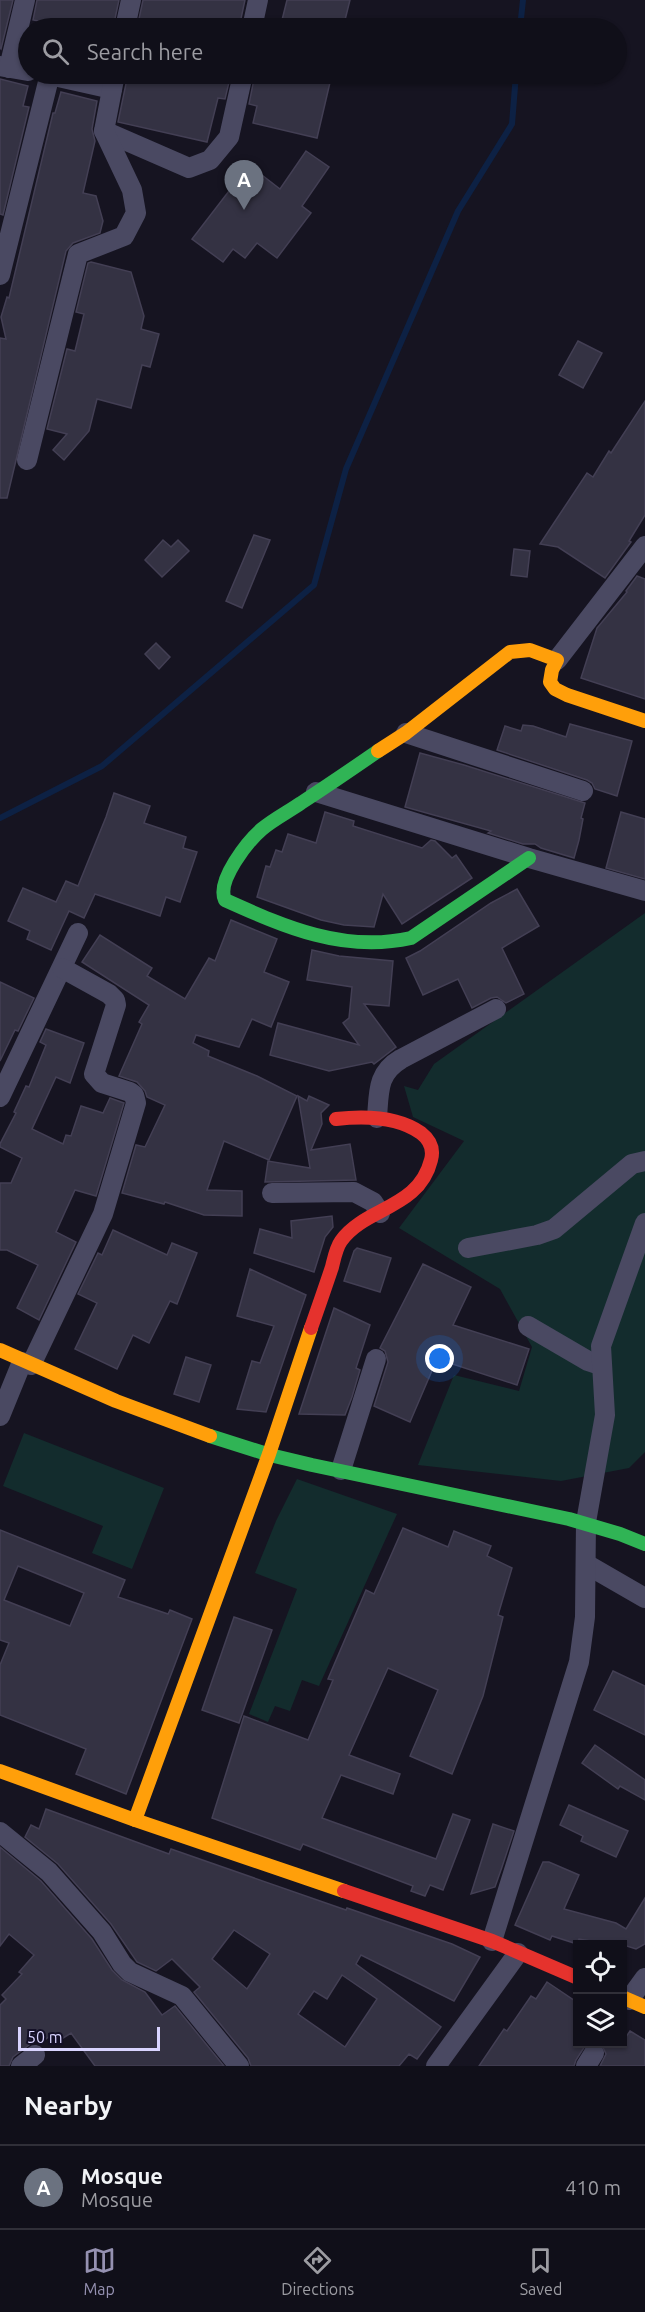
<!DOCTYPE html>
<style>
:root{--surface:#100f19;--page:#1e1d26;--text:#f1f3f6;--muted:#9c9ca2;--line:#302f38;--accent:#9591b1}
body{margin:0;font-family:Ubuntu,sans-serif;background:var(--page);color:var(--text)}
.controls{position:absolute;right:18px;bottom:18px;display:grid;overflow:hidden;border-radius:0px;box-shadow:0 2px 4px #0004}
.controls button{width:54px;height:54px;display:grid;place-items:center;padding:0;border:0;border-bottom:2px solid var(--line);background:var(--surface);color:var(--text);font:30px sans-serif}
.scale{position:absolute;left:18px;bottom:15px;width:142px;box-sizing:border-box;padding-left:6px;border:3px solid #d9d4ff;border-top:0;font-size:16px;line-height:21px;white-space:nowrap;color:#d9d4ff;-webkit-text-stroke:4px #130f26;paint-order:stroke}
.you{position:absolute;left:440px;top:1359px;width:21px;height:21px;margin:-15px;border:4px solid #fff;border-radius:50%;background:#1a73e8;box-shadow:0 0 0 9px #1a73e833}
.badge{display:grid;place-items:center;width:39px;height:39px;border-radius:50%;background:var(--accent);color:#fff;font-size:20px;font-weight:700}
.pin{position:absolute;translate:-50% -50px;filter:drop-shadow(0 2px 3px #0008)}
.pin::after{content:'';position:absolute;top:32px;width:21px;height:18px;background:inherit;clip-path:polygon(0 0,100% 0,50% 100%)}
.list{margin:0;padding:0;list-style:none}
h2{display:flex;justify-content:space-between;align-items:center;height:78px;margin:0;padding:0 24px;font-size:26px}
h2 small{font-size:20px;font-weight:400;color:var(--muted)}
.list li{display:grid;grid-template-columns:39px 1fr auto;gap:18px;align-items:center;box-sizing:border-box;height:84px;padding:0 24px;border-top:2px solid var(--line)}
.list b{display:block;font-size:22px;white-space:nowrap}
.list p{margin:0;font-size:20px;white-space:nowrap;color:var(--muted)}
.list em{font-size:20px;font-style:normal;color:var(--muted)}
.icon{flex:none;width:33px;height:33px;fill:none;stroke:currentColor;stroke-width:2;stroke-linecap:round;stroke-linejoin:round}
.map{position:relative;flex:none;width:645px;height:2066px;overflow:hidden}
.search{position:absolute;background:var(--surface);box-shadow:0 2px 4px #0004;left:18px;right:18px;top:18px;height:66px;display:flex;align-items:center;gap:15px;box-sizing:border-box;padding:0 21px;border-radius:33px;color:var(--muted);font-size:22px}
.sheet{height:162px;background:var(--surface)}
nav{display:flex;justify-content:space-around;align-items:center;box-sizing:border-box;height:84px;border-top:2px solid var(--line);background:var(--surface);font-size:16px;color:var(--muted)}
nav a{display:grid;justify-items:center;gap:3px}
nav .on{color:var(--accent)}
.map>svg:first-child{display:block}
</style>
<div class="map">
<svg width="645" height="2066" viewBox="0 0 645 2066">
<rect width="100%" height="100%" fill="#161421"/>
<g fill="#132c2d">
<polygon points="645,913 645,1452 629,1468 561,1481 418,1465 454,1375 519,1391 532,1347 500,1289 399,1228 464,1141 413,1117 404,1086 418,1090 434,1064"/>
<polygon points="24,1433 164,1488 132,1569 92,1553 103,1526 3,1486"/>
<polygon points="297,1479 397,1514 319,1686 302,1680 290,1711 275,1706 268,1722 249,1714 297,1589 255,1573 276,1521"/>
</g>
<g fill="none" stroke-linecap="round" stroke-linejoin="round">
<g stroke="#0d2144" stroke-width="6">
<polyline points="520,28 523,0"/>
<polyline points="0,818 102,766 314,585 346,469 458,211 512,124 516,74"/>
</g>
</g>
<g fill="#343243" stroke="#433f54" stroke-width="1.5" fill-rule="evenodd">
<polygon points="0,0 13,0 1,49 0,48"/>
<polygon points="37,0 119,0 113,28 77,28 33,20"/>
<polygon points="143,0 245,0 239,28 137,28"/>
<polygon points="287,0 350,0 343,28 280,28"/>
<polygon points="128,74 231,74 225,99 218,98 207,142 118,122"/>
<polygon points="255,74 332,74 317,138 253,123 257,106 249,104"/>
<polygon points="0,79 28,86 23,106 29,107 3,215 0,214"/>
<polygon points="61,92 97,101 92,129 95,141 83,193 96,196 103,221 100,233 73,243 66,251 7,498 0,498 0,338 6,339 1,317 7,297 9,298 53,113 55,113"/>
<polygon points="306,151 329,167 302,206 311,213 277,258 257,243 245,258 233,249 223,262 192,239 249,165 280,189"/>
<polygon points="91,262 131,272 144,316 141,329 159,334 150,367 142,365 131,408 97,399 89,431 64,460 53,450 67,434 47,429 67,349 75,351 84,314 76,312 88,263"/>
<polygon points="578,341 602,353 583,388 559,375"/>
<polygon points="645,401 645,515 629,541 631,542 605,578 558,547 540,544 587,473 593,477 609,451 611,453"/>
<polygon points="254,535 270,540 242,608 226,601"/>
<polygon points="163,540 171,547 178,540 189,551 162,577 145,560"/>
<polygon points="514,549 530,551 527,577 511,575"/>
<polygon points="637,576 645,579 645,699 581,678 597,628 627,592 626,591"/>
<polygon points="156,643 170,657 159,669 145,654"/>
<polygon points="570,724 632,741 617,796 595,789 592,783 587,780 497,750 505,726 521,731 523,725 533,726 566,737"/>
<polygon points="420,753 464,765 585,803 581,818 583,819 579,840 574,858 541,848 535,844 523,844 488,833 491,831 405,807"/>
<polygon points="114,793 150,806 144,823 186,837 183,848 197,852 180,902 166,897 160,916 95,894 84,918 69,911 51,950 27,939 30,931 8,921 23,888 56,902 66,881 78,886 106,817"/>
<polygon points="325,812 354,821 353,826 422,848 431,840 435,841 452,858 456,855 472,878 402,924 383,894 374,927 344,925 321,920 257,897 266,866 270,867 276,850 282,852 288,834 316,843"/>
<polygon points="621,812 645,819 645,879 606,868"/>
<polygon points="517,889 539,926 502,948 524,994 506,1003 497,997 491,998 472,1008 458,979 423,995 406,958 420,951 491,903"/>
<polygon points="231,920 277,939 264,972 289,982 271,1027 252,1019 239,1047 196,1035 193,1043 209,1051 208,1056 257,1076 297,1096 269,1160 224,1141 207,1190 242,1191 242,1216 204,1215 165,1202 164,1204 122,1193 136,1145 145,1147 165,1105 147,1097 145,1091 137,1082 119,1076 142,1024 139,1022 149,1005 82,962 100,935 152,968 147,976 185,999 209,958 215,961"/>
<polygon points="312,950 339,956 393,961 389,1006 364,1004 396,1047 374,1064 372,1062 329,1071 270,1055 278,1023 359,1045 343,1023 349,1018 352,987 307,980"/>
<polygon points="0,982 34,998 18,1031 15,1030 0,1061"/>
<polygon points="46,1029 84,1043 70,1083 56,1077 32,1129 63,1144 66,1135 71,1136 81,1106 103,1113 110,1098 124,1103 96,1196 75,1190 56,1232 76,1242 39,1320 17,1308 38,1265 7,1250 0,1250 0,1183 11,1183 22,1158 0,1147 0,1144 16,1113 14,1112 26,1086 29,1087 46,1045 40,1042"/>
<polygon points="298,1096 307,1101 309,1096 329,1105 321,1113 322,1124 311,1150 350,1144 356,1180 265,1182 268,1161 310,1168"/>
<polygon points="332,1216 333,1227 325,1237 314,1272 254,1253 260,1229 292,1238 291,1221"/>
<polygon points="113,1230 167,1255 172,1243 197,1253 177,1304 170,1301 149,1343 133,1335 117,1369 75,1349 97,1303 78,1294 98,1253 102,1255"/>
<polygon points="357,1248 391,1258 380,1292 344,1281 354,1251"/>
<polygon points="423,1264 471,1287 453,1325 529,1349 517,1385 437,1359 410,1422 374,1406 388,1362 385,1351 380,1348"/>
<polygon points="250,1269 306,1295 266,1412 237,1409 252,1361 260,1363 274,1326 237,1316"/>
<polygon points="334,1308 370,1325 356,1368 360,1370 352,1397 345,1415 299,1414"/>
<polygon points="186,1357 211,1365 199,1402 174,1394"/>
<polygon points="403,1528 448,1547 454,1531 491,1546 487,1556 512,1568 498,1615 503,1617 483,1696 452,1774 410,1756 438,1690 388,1668 349,1755 400,1774 393,1794 341,1775 322,1818 436,1859 453,1814 470,1820 443,1890 430,1885 425,1896 411,1891 413,1886 303,1844 300,1850 212,1818 244,1716 308,1740 333,1680 328,1679 366,1590 374,1594"/>
<path d="M 0,1530 L 125,1580 L 118,1597 L 168,1614 L 170,1610 L 192,1619 L 126,1794 L 76,1774 L 86,1749 L 0,1715 L 0,1665 L 9,1643 L 0,1640 ZM 18,1566 L 84,1593 L 70,1626 L 4,1600 Z"/>
<polygon points="234,1617 272,1630 239,1723 202,1710"/>
<polygon points="613,1671 645,1686 645,1735 594,1710"/>
<polygon points="595,1745 645,1780 645,1800 620,1786 618,1789 582,1763"/>
<polygon points="569,1805 628,1831 616,1857 581,1841 583,1836 560,1825"/>
<path d="M 46,1809 L 169,1854 L 171,1849 L 346,1910 L 347,1908 L 452,1944 L 480,1957 L 454,2001 L 361,1955 L 356,1964 L 441,2027 L 417,2059 L 409,2054 L 399,2066 L 251,2066 L 248,2058 L 194,1992 L 200,1987 L 172,1959 L 156,1971 L 137,1962 L 111,1924 L 58,1864 L 25,1837 L 31,1825 L 39,1829 ZM 234,1930 L 270,1954 L 247,1989 L 212,1959 ZM 342,1975 L 377,1999 L 345,2047 L 298,2014 L 314,1991 L 327,1999 Z"/>
<polygon points="493,1824 514,1831 502,1867 495,1887 471,1894"/>
<polygon points="0,1847 41,1881 92,1939 112,1970 122,1980 145,1992 162,2015 175,2006 224,2066 95,2066 71,2033 60,2040 53,2033 46,2039 40,2033 29,2045 13,2057 9,2066 0,2066 0,2005 6,1999 2,1995 22,1974 19,1972 34,1955 9,1934 0,1946"/>
<polygon points="543,1862 549,1862 579,1875 564,1909 616,1923 626,1929 645,1898 645,1944 636,1949 611,1941 610,1944 579,1939 577,1944 552,1936 550,1940 515,1925"/>
<polygon points="547,1982 578,2003 578,2043 587,2043 576,2060 574,2066 479,2066 504,2029 507,2031 531,1996 536,1999"/>
<polygon points="630,2031 645,2040 645,2066 600,2066 606,2054 601,2043 622,2043"/>
</g>
<g fill="none" stroke-linecap="round" stroke-linejoin="round">
<g stroke="#4a4962" stroke-width="20">
<polyline points="125,28 131,0"/>
<polyline points="252,28 258,0"/>
<polyline points="0,66 28,71"/>
<polyline points="9,68 25,0"/>
<polyline points="45,74 112,89"/>
<polyline points="104,131 189,168 210,160 229,137 243,74"/>
<polyline points="0,275 50,74"/>
<polyline points="27,460 78,254 124,236 136,213 132,190 104,131 115,74"/>
<polyline points="557,660 645,546"/>
<polyline points="406,733 583,791"/>
<polyline points="316,792 529,858 645,891"/>
<polyline points="0,1097 78,933"/>
<path d="M 377,1118 C 379,1092 377,1073 401,1059 L 496,1009"/>
<polyline points="272,1193 354,1192 373,1202 380,1213"/>
<polyline points="468,1248 537,1235 554,1229 632,1164 645,1161"/>
<polyline points="528,1326 588,1361 600,1365"/>
<polyline points="31,1365 103,1214 136,1103 134,1095 130,1092 102,1083 94,1074 116,1005 115,1000 109,994 62,968"/>
<polyline points="0,1416 22,1362"/>
<polyline points="341,1470 376,1359"/>
<polyline points="586,1564 645,1598"/>
<polyline points="0,1832 49,1872 102,1932 122,1964 130,1972 182,1996 239,2066"/>
<polyline points="492,1941 579,1662 585,1617 586,1522 605,1415 601,1346 645,1223"/>
<polyline points="629,2000 645,1978"/>
<polyline points="21,2066 35,2055"/>
<polyline points="436,2066 518,1953"/>
<polyline points="586,2066 594,2053"/>
</g>
<g stroke="#30b455" stroke-width="14">
<path d="M 378,751 C 352,769 327,786 301,803 C 288,812 274,819 262,829 C 248,841 216,881 225,900 C 285,927 344,953 411,938 L 529,858"/>
<polyline points="210,1436 270,1455 312,1465 569,1519 620,1534 645,1544"/>
</g>
<g stroke="#ff9f0a" stroke-width="14">
<polyline points="378,751 406,733 510,652 530,650 557,660 552,670 550,682 555,689 567,695 645,721"/>
<polyline points="0,1350 116,1401 210,1436"/>
<polyline points="0,1771 135,1820 344,1891"/>
<polyline points="135,1820 269,1454 311,1328"/>
<polyline points="622,1997 645,2007"/>
</g>
<g stroke="#e5322d" stroke-width="14">
<path d="M 311,1328 C 318,1308 325,1288 332,1267 C 334,1259 336,1248 341,1241 C 365,1207 419,1209 431,1160 C 434,1149 430,1140 421,1133 C 397,1116 363,1116 336,1119"/>
<polyline points="344,1891 492,1941 578,1978"/>
</g>
</g>
</svg>
<div class="controls">
<button><svg class="icon" aria-label="locate" viewBox="0 0 24 24"><circle cx="12" cy="12" r="6"/><path d="M12 2v4M12 18v4M2 12h4M18 12h4"/></svg></button>
<button><svg class="icon" aria-label="layers" viewBox="0 0 24 24"><path d="M12 4l9 5-9 5-9-5zM3 14l9 5 9-5"/></svg></button>
</div>
<div class="scale">50 m</div>
<div class="you"></div>
<div class="pin badge" style="left:244px;top:210px;background:#6b7280">A</div>
<div class="search"><svg class="icon" aria-label="search" viewBox="0 0 24 24"><circle cx="10" cy="10" r="6"/><path d="M15 15l6 6"/></svg>Search here</div>
</div>
<section class="sheet">
<h2>Nearby<small></small></h2>
<ul class="list">
<li><span class="badge" style="background:#6b7280">A</span><div><b>Mosque</b><p>Mosque</p></div><em>410 m</em></li>
</ul>
</section>
<nav>
<a class="on"><svg class="icon" aria-label="map" viewBox="0 0 24 24"><path d="M3 6l6-2 6 2 6-2v14l-6 2-6-2-6 2zM9 4v14M15 6v14"/></svg>Map</a>
<a><svg class="icon" aria-label="directions" viewBox="0 0 24 24"><path d="M12 3l9 9-9 9-9-9zM9 14v-3h6M13 9l2 2-2 2"/></svg>Directions</a>
<a><svg class="icon" aria-label="saved" viewBox="0 0 24 24"><path d="M7 4h10v16l-5-4-5 4z"/></svg>Saved</a>
</nav>
